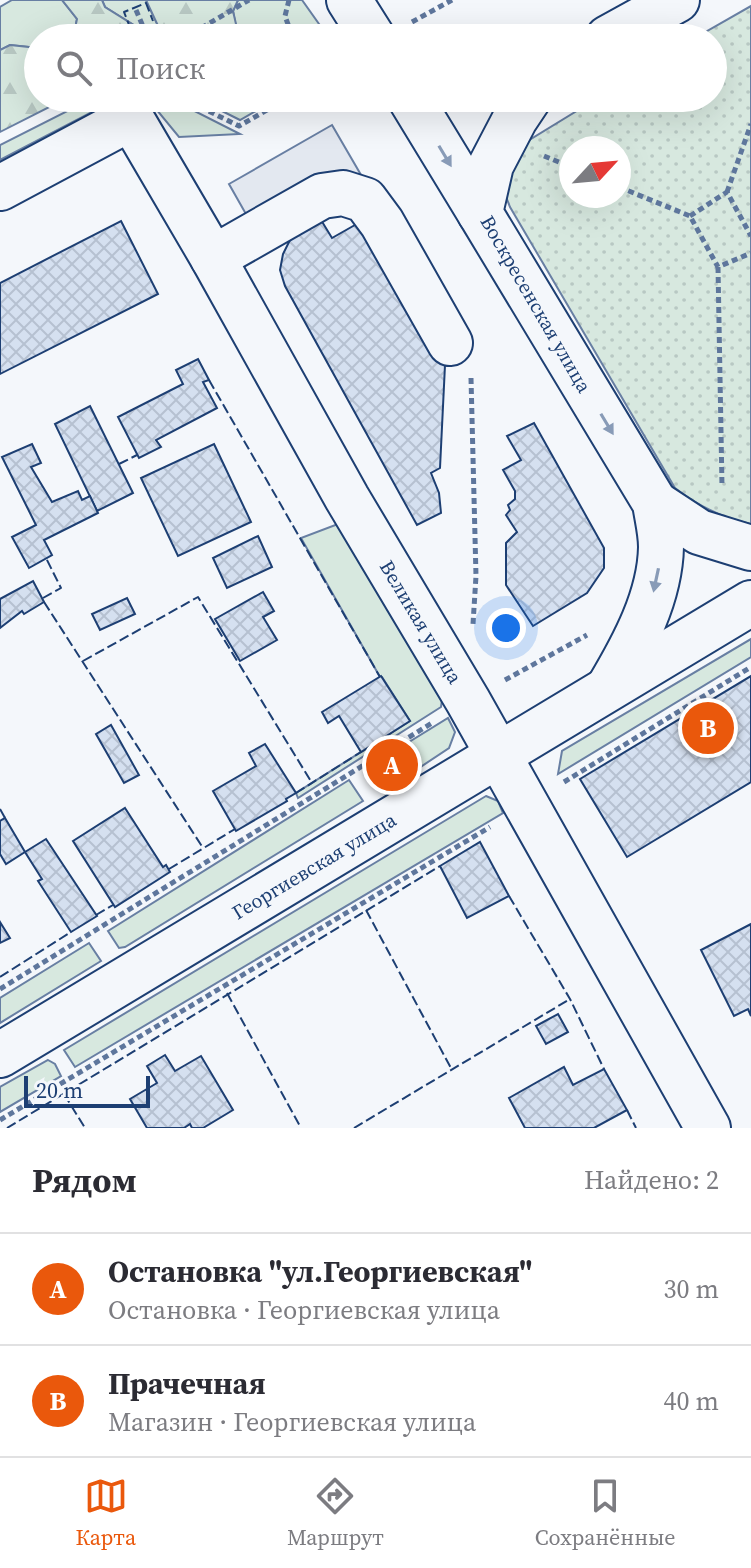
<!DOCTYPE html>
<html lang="ru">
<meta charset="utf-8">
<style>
:root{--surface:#fff;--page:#f7f7f7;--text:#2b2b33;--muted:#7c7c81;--line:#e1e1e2;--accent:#ea580c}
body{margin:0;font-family:"Source Serif 4",serif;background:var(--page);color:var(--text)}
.compass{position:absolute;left:559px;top:136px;width:72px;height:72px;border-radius:50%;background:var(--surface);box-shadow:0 8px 32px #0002;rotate:64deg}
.scale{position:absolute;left:24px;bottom:20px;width:126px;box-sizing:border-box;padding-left:8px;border:4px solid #1d3f73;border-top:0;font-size:22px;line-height:28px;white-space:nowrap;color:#1d3f73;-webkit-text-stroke:6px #f4f7fb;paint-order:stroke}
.you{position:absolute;left:506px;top:628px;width:28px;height:28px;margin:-20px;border:6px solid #fff;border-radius:50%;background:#1a73e8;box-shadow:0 0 0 12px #1a73e833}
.badge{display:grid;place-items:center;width:52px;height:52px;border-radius:50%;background:var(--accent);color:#fff;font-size:26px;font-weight:700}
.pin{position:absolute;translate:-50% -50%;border:4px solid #fff;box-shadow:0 2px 8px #0006}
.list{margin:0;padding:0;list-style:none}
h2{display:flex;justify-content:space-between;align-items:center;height:104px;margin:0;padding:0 32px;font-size:34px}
h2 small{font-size:26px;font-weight:400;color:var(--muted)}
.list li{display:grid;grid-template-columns:52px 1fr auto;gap:24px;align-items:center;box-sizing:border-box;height:112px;padding:0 32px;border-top:2px solid var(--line)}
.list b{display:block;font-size:30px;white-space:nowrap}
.list p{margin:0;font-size:26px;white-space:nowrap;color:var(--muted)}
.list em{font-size:26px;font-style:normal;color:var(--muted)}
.icon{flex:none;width:44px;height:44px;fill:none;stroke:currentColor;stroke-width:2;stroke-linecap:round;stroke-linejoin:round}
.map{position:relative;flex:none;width:751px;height:1128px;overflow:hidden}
.search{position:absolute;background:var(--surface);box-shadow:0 8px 32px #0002;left:24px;right:24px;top:24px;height:88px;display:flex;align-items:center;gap:20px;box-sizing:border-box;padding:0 28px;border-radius:44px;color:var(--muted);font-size:30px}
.sheet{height:328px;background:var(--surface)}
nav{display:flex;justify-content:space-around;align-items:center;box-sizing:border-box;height:112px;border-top:2px solid var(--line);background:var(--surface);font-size:22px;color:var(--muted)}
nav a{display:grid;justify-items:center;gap:4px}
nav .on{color:var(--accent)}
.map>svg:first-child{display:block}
</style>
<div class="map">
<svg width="751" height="1128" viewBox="0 0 751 1128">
<defs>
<pattern id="forest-firs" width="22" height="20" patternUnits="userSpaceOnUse" patternTransform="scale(2)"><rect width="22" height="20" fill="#d7e8df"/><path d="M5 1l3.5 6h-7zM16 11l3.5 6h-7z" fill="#b8c8c3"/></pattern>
<pattern id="park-dots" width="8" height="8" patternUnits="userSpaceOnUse" patternTransform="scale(2)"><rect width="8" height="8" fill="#d7e8df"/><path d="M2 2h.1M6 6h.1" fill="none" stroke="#b8c8c3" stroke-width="1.8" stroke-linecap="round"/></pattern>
<pattern id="building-cross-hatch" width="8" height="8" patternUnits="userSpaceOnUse" patternTransform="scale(2)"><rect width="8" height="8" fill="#d5e0f0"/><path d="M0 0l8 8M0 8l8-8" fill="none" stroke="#b6c1d1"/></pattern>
</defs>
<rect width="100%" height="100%" fill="#f4f7fb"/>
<g fill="#d7e8df" stroke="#687fa3" stroke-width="2">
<polygon points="12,0 62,0 77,19 73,38 38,38 38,48 10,45 0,50 0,7"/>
<polygon points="102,0 146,0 160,30 153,37 105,7"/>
<polygon points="238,0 302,0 319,24 313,28 320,38 238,38 233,11"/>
<polygon points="93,98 119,98 0,160 0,145"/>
<polygon points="147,98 169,98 240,134 179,137"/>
<polygon points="196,98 279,98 240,120"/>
<polygon points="338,524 442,700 441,707 298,798 296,793 410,721 382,677 380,677 301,538"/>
<polygon points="751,639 751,657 558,774 562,751"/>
<polygon points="448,718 455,732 449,748 416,770 401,747"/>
<polygon points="349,780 363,801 125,947 119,948 108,931"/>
<polygon points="486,796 498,801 503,813 75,1067 64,1050"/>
<polygon points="89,943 101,961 0,1023 0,998"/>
<polygon points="48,1060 55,1064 61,1076 0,1112 0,1087"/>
</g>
<g fill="url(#forest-firs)" stroke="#687fa3" stroke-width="2">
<polygon points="62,0 102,0 105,7 153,37 160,30 146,0 238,0 233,11 239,37 73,38 77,19"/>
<polygon points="10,45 38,48 38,98 67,98 0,132 0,50"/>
</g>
<path fill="url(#park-dots)" stroke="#687fa3" stroke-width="2" fill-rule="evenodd" d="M 751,6 L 751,524 C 722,518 698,506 675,488 L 510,207 L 503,189 L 518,147 L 598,98 L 713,98 L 713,38 L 695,38 ZM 571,148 L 619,148 L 619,196 L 571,196 Z"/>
<polygon fill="#e3e8f0" stroke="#687fa3" stroke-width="2" points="332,125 368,187 264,246 229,184"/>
<g fill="url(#building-cross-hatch)" stroke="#1d3f73" stroke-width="2">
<polygon points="321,220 332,238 362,221 445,365 440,468 431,473 439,493 441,513 417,525 285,286 280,270 283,254 290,240"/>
<polygon points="121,221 158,294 0,374 0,283"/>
<polygon points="198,359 209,380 203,382 217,408 156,440 161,447 139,458 118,417 183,384 176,370"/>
<polygon points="90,406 133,493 97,511 55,424"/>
<polygon points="534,423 604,548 604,568 587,593 533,626 506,585 506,543 517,532 506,515 510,510 508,505 515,499 515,491 503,470 521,460 507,436"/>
<polygon points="32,444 41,463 31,467 52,502 78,491 82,500 90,496 98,513 44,540 52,555 29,568 12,537 36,525 2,457"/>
<polygon points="214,444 251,522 178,556 141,478"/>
<polygon points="258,536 272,567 227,588 213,558"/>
<polygon points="33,581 44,602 24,614 22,611 0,628 0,599"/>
<polygon points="263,592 274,611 263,617 277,640 240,661 215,619"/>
<polygon points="127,598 135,614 100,630 92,614"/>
<polygon points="381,676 410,721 361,752 339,716 328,723 322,712"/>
<polygon points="751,676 751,782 627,857 580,779"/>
<polygon points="111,725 139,775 124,783 96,734"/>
<polygon points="265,744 296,793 286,799 287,801 236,831 213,791 256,766 249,753"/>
<polygon points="125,808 163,867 166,865 170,872 115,907 73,841"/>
<polygon points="5,818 25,852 6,864 0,854 0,821"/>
<polygon points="46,839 97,916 71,932 38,881 42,879 25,852"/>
<polygon points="480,842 509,896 467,918 440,866"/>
<polygon points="0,922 10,938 0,943"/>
<polygon points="751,924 751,1016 748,1009 734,1016 701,950"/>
<polygon points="558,1014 568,1032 546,1044 536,1026"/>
<polygon points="165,1055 175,1071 201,1056 233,1110 203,1128 192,1128 190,1124 184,1128 147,1128 130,1099 157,1083 147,1066"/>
<polygon points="564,1067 573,1085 604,1069 627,1110 594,1128 525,1128 509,1098"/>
</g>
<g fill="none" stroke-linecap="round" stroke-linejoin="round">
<g stroke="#1d3f73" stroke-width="48">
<g id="minor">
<polyline points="349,0 373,38"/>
<polyline points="410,98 480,213"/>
<polyline points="0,188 131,118 213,258 347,498 468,701 708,1128"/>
<polyline points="213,258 322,196 343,193 365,200 382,223 450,343"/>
</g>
</g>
<g stroke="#1d3f73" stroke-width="48">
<g id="major">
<polyline points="608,38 677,0"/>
<path d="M 529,98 L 515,119 L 491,165 L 480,213 L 655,503 C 657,517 661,532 661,547 C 660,597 634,645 609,687"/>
<polyline points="655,503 699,532 751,548"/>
<polyline points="0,1055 751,603"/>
</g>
</g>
<g stroke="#5e769c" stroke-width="5" stroke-dasharray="6 4" stroke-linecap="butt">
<polyline points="289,0 285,16 293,38"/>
<polyline points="136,10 148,38"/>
<polyline points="412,22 452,0"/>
<polyline points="184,38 249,0"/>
<polyline points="182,98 239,126 288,98"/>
<polyline points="544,156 571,167"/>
<polyline points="619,187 690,216 718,267 751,253"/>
<polyline points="727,192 751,124"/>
<polyline points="690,216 727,192 751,236"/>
<polyline points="718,267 722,487"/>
<polyline points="471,378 476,576 473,624"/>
<polyline points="505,680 587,635"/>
<polyline points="564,782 751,667"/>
<polyline points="0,989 432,723"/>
<polyline points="0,1120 490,827"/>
</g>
<use href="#minor" stroke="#f4f7fb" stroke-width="44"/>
<use href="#major" stroke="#f4f7fb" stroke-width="44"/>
<g stroke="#1d3f73" stroke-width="2" stroke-dasharray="10 4" stroke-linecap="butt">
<polyline points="131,30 124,12 146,3 153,21"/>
<polyline points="209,380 380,677"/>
<polyline points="119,464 137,455"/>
<polyline points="43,598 61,588 46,558"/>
<polyline points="44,602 203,848"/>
<polyline points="83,661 198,597 312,783"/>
<polyline points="296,793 361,752"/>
<polyline points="0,809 5,818"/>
<polyline points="169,869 235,829"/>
<polyline points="509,896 570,999 604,1069"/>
<polyline points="366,910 452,1070"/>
<polyline points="96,915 113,905"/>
<polyline points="0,977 71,932"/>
<polyline points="227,993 301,1128"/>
<polyline points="64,1094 85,1128"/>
<polyline points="627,1110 636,1128"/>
<polyline points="7,1128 440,866"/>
<polyline points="354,1128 570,999"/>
</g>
</g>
<defs><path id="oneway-solid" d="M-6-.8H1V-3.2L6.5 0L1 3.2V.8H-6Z" transform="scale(2)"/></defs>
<g fill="#889bb7">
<use href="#oneway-solid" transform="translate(445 156) rotate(59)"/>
<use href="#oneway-solid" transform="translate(607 424) rotate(59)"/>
<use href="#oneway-solid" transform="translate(656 580) rotate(102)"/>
</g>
<g text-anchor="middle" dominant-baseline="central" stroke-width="6" stroke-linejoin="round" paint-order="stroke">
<g font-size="20" fill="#1d3f73" stroke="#f4f7fb">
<text transform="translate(536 304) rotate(60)">Воскресенская улица</text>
<text transform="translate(421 622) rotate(59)">Великая улица</text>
<text transform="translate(314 866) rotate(-31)">Георгиевская улица</text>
</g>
</g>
</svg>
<svg class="compass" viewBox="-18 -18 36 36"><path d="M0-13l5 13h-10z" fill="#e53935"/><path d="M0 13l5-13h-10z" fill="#7c7c81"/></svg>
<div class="scale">20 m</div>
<div class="you"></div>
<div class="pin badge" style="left:392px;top:765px">A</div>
<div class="pin badge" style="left:708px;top:728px">B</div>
<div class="search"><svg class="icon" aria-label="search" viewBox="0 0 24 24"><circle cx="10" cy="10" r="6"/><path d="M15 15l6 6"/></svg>Поиск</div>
</div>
<section class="sheet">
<h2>Рядом<small>Найдено: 2</small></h2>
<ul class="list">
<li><span class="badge">A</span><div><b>Остановка &quot;ул.Георгиевская&quot;</b><p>Остановка · Георгиевская улица</p></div><em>30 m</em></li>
<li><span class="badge">B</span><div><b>Прачечная</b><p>Магазин · Георгиевская улица</p></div><em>40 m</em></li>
</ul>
</section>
<nav>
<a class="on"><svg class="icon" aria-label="map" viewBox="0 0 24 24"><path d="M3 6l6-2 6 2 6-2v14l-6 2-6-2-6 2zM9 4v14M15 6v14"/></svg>Карта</a>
<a><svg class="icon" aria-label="directions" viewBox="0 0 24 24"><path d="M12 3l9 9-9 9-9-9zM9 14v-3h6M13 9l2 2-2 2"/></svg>Маршрут</a>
<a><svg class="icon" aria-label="saved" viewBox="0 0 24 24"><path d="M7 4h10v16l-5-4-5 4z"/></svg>Сохранённые</a>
</nav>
